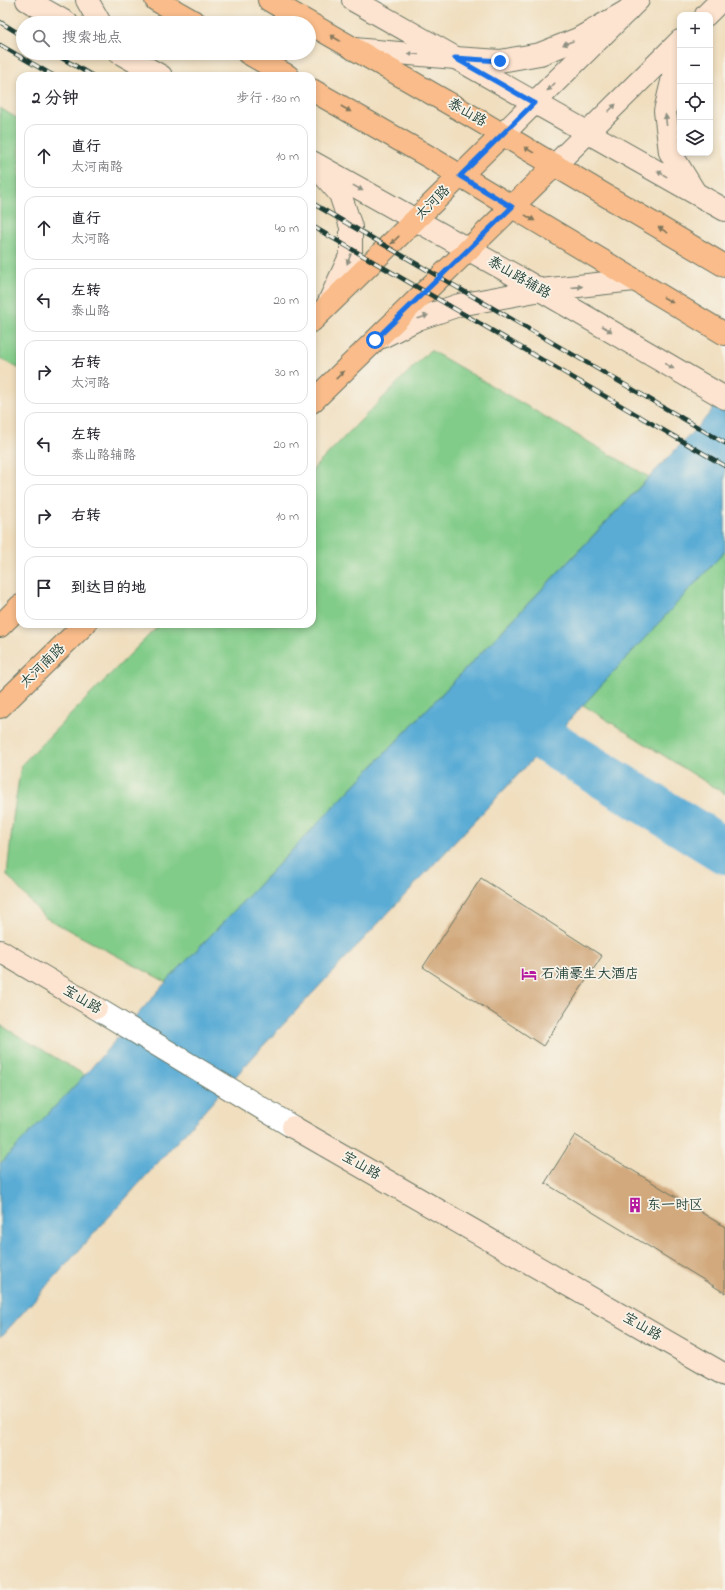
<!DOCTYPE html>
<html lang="zh">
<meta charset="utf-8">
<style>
:root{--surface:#fff;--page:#f2f2f3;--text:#2b2b33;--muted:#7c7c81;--line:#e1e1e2}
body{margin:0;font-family:"Indie Flower","LXGW WenKai TC",sans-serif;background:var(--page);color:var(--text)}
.controls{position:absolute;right:12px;top:12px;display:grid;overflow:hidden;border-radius:8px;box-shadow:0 2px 6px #0003}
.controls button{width:36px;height:36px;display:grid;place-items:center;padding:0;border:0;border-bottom:1px solid var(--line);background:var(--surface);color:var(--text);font:20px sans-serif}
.stop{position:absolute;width:12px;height:12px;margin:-9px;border:3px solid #1a73e8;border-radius:50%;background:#fff}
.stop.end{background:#1a73e8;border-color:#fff;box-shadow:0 1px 4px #0008}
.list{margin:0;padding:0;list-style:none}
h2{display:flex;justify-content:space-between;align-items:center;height:52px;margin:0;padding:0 16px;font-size:17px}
h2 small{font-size:13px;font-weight:400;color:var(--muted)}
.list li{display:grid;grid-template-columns:26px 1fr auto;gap:12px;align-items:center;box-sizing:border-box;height:64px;margin:0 8px 8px;padding:0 8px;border:1px solid var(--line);border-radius:12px}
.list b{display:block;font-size:15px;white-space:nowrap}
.list p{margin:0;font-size:13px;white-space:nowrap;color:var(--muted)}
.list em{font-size:13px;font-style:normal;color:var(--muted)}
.icon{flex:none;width:22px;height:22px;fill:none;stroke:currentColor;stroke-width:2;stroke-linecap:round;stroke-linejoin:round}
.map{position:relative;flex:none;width:725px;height:1590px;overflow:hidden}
.search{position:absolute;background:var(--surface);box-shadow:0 2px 6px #0003;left:16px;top:16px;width:300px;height:44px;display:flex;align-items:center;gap:10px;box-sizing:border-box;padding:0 14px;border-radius:22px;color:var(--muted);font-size:15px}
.panel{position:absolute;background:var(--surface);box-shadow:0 2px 6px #0003;left:16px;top:72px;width:300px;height:556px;border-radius:12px}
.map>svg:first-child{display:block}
</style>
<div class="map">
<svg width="725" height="1590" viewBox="0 0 725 1590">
<rect width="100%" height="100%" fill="#f7f3e8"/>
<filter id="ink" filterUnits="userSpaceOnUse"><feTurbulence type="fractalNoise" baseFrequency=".025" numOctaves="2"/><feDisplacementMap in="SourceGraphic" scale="8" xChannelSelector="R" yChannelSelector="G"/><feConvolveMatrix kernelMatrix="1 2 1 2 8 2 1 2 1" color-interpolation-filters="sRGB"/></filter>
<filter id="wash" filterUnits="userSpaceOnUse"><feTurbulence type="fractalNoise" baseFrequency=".012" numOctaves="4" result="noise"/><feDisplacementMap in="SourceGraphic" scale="16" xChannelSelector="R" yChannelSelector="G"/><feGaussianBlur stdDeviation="0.9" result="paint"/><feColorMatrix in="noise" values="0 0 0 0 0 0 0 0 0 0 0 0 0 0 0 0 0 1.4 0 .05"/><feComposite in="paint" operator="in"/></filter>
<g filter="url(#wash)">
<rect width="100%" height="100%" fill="#f0debe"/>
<g fill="#82cc89" stroke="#50845e">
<polygon points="0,108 20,120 20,369 0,358"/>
<polygon points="430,350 649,477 166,982 44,917 7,875 13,818 21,765 160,624 312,624 312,470"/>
<polygon points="725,551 725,794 583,705"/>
<polygon points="0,1025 85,1075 0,1164"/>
</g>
<polygon fill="#5aacd5" stroke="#3c7484" points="725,394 725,551 549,742 262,1047 0,1338 0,1164 85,1075 166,982 704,420"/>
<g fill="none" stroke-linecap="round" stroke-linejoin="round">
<polyline stroke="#5aacd5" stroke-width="46" points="549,742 725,851"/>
</g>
<g id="blocks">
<g fill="#d2a97d">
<polygon points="481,878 602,956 543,1046 423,967"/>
<polygon points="575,1135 725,1227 725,1293 545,1183"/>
</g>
</g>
</g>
<g filter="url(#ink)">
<use href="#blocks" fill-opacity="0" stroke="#687564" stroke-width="1"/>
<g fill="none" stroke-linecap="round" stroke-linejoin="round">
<g stroke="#687564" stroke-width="24">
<polyline id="street" points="96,1008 293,1127"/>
</g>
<g stroke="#687564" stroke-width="24">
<g id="secondary">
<polyline points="27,0 67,23"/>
<polyline points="87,0 100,23"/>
<polyline points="353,0 725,210"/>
<polyline points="706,15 721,0"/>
<polyline points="354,49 455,58 500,61 540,54 578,39 627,11"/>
<polyline points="120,53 161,76"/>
<polyline points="680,58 674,73 665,111 670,152 694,191"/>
<polyline points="503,134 638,0"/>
<polyline points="312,162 525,281 725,398"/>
<polyline points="555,165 680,41"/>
<polyline points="321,172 340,194 351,227 351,254 328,304"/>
<polyline points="382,337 418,319 459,305 541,290 634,280"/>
<polyline points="0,951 96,1008"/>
<polyline points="293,1127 725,1375"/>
</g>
</g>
<g stroke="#687564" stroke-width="24">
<g id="primary">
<polyline points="156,0 196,23"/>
<polyline points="269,0 478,120 725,266"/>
<polyline points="248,53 288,76"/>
<polyline points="312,90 431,158 725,334"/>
<polyline points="312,321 503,134"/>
<polyline points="312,402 555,165"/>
<polyline points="0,626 20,606"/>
<polyline points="0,707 85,624"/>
</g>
</g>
<use href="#street" stroke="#fff" stroke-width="22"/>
<use href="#secondary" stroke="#fde4d0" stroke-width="22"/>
<use href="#primary" stroke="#f9bc8a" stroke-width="22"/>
<g stroke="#1f3d34" stroke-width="4.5">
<g id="rail">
<polyline points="0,22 23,36"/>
<polyline points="0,45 54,76"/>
<polyline points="53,53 93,76"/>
<polyline points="312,203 725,443"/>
<polyline points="312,226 725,466"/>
</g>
</g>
<use href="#rail" stroke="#f7f3e8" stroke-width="3" stroke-dasharray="9" stroke-linecap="butt"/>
</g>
<defs><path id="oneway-solid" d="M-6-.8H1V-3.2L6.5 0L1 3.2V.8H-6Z"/></defs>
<g fill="#81765b">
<use href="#oneway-solid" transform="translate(335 38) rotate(-150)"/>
<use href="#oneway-solid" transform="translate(346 109) rotate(30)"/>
<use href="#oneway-solid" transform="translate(529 150) rotate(-149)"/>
<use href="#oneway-solid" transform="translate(530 218) rotate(31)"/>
<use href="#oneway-solid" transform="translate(663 230) rotate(-149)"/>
<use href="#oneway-solid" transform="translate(395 240) rotate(136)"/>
<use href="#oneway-solid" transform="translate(668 300) rotate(30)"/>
<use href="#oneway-solid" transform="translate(340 375) rotate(-44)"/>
</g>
<g fill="#8e9082">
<use href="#oneway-solid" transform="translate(568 43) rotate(159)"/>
<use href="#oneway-solid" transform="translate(413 54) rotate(-175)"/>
<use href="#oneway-solid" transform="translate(551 87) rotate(135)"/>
<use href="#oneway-solid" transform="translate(612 108) rotate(-45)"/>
<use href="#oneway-solid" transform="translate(666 120) rotate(-96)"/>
<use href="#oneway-solid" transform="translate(662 174) rotate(-151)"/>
<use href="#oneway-solid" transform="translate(358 188) rotate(29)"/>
<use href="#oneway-solid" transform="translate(349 259) rotate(111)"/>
<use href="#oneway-solid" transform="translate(577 287) rotate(-6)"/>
<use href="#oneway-solid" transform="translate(423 317) rotate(-20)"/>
<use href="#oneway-solid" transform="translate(607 329) rotate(31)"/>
<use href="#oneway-solid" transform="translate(669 366) rotate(30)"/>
</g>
</g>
<g fill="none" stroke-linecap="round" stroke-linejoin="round" filter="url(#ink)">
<polyline stroke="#1a73e8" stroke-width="5" points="375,340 512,207 460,176 534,103 455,58 500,61"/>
</g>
<defs>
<g id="hotel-bare" transform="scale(1.2)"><path d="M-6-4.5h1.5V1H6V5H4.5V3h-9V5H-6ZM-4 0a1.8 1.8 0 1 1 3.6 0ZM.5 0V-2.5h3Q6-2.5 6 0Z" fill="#b5179e" stroke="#f7f3e8" stroke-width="2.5" paint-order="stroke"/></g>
<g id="building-bare" transform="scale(1.2)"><path d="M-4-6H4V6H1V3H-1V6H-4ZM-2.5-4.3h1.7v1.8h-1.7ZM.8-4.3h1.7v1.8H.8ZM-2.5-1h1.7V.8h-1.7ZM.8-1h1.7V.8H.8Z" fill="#b5179e" stroke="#f7f3e8" stroke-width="2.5" paint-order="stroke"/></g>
</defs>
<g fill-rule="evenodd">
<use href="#hotel-bare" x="529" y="974"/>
<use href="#building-bare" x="635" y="1205"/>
</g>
<g text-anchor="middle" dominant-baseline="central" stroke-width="3.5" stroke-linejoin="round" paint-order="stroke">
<g font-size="14" fill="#1f3d34" stroke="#f7f3e8">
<text transform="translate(467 113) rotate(30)">泰山路</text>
<text transform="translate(433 203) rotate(-45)">太河路</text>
<text transform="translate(519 278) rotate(30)">泰山路辅路</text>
<text transform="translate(43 666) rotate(-44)">太河南路</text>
<text transform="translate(82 1000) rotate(31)">宝山路</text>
<text transform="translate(361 1166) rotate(30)">宝山路</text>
<text transform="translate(642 1327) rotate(30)">宝山路</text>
</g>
<g font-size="14" fill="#1f3d34" stroke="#f7f3e8" text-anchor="start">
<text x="541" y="974">石浦豪生大酒店</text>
<text x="647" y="1205">东一时区</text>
</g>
</g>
</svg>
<div class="controls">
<button>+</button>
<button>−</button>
<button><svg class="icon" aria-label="locate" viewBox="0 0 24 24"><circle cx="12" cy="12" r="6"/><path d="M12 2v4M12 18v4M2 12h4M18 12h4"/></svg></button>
<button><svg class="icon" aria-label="layers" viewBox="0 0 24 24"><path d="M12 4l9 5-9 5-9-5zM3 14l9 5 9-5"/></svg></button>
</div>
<div class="stop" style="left:375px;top:340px"></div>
<div class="stop end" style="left:500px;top:61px"></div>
<div class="search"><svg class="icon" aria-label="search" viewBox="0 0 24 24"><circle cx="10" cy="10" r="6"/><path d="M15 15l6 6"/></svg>搜索地点</div>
<section class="panel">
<h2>2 分钟<small>步行 · 130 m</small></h2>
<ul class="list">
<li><svg class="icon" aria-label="ahead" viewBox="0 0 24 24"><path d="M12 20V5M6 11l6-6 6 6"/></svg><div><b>直行</b><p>太河南路</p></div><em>10 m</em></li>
<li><svg class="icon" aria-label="ahead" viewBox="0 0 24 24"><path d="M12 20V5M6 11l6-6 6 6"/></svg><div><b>直行</b><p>太河路</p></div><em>40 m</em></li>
<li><svg class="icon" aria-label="left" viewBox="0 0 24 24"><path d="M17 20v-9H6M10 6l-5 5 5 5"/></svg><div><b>左转</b><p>泰山路</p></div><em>20 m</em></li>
<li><svg class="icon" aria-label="right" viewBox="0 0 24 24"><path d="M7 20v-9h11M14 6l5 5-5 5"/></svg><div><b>右转</b><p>太河路</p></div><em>30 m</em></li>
<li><svg class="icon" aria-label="left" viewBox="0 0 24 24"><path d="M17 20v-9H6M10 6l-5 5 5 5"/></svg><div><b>左转</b><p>泰山路辅路</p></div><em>20 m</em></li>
<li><svg class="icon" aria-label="right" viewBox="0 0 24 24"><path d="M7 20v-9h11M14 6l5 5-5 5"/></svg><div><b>右转</b></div><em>10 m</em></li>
<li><svg class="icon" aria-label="arrive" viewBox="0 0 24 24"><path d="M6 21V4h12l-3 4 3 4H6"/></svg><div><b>到达目的地</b></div></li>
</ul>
</section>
</div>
